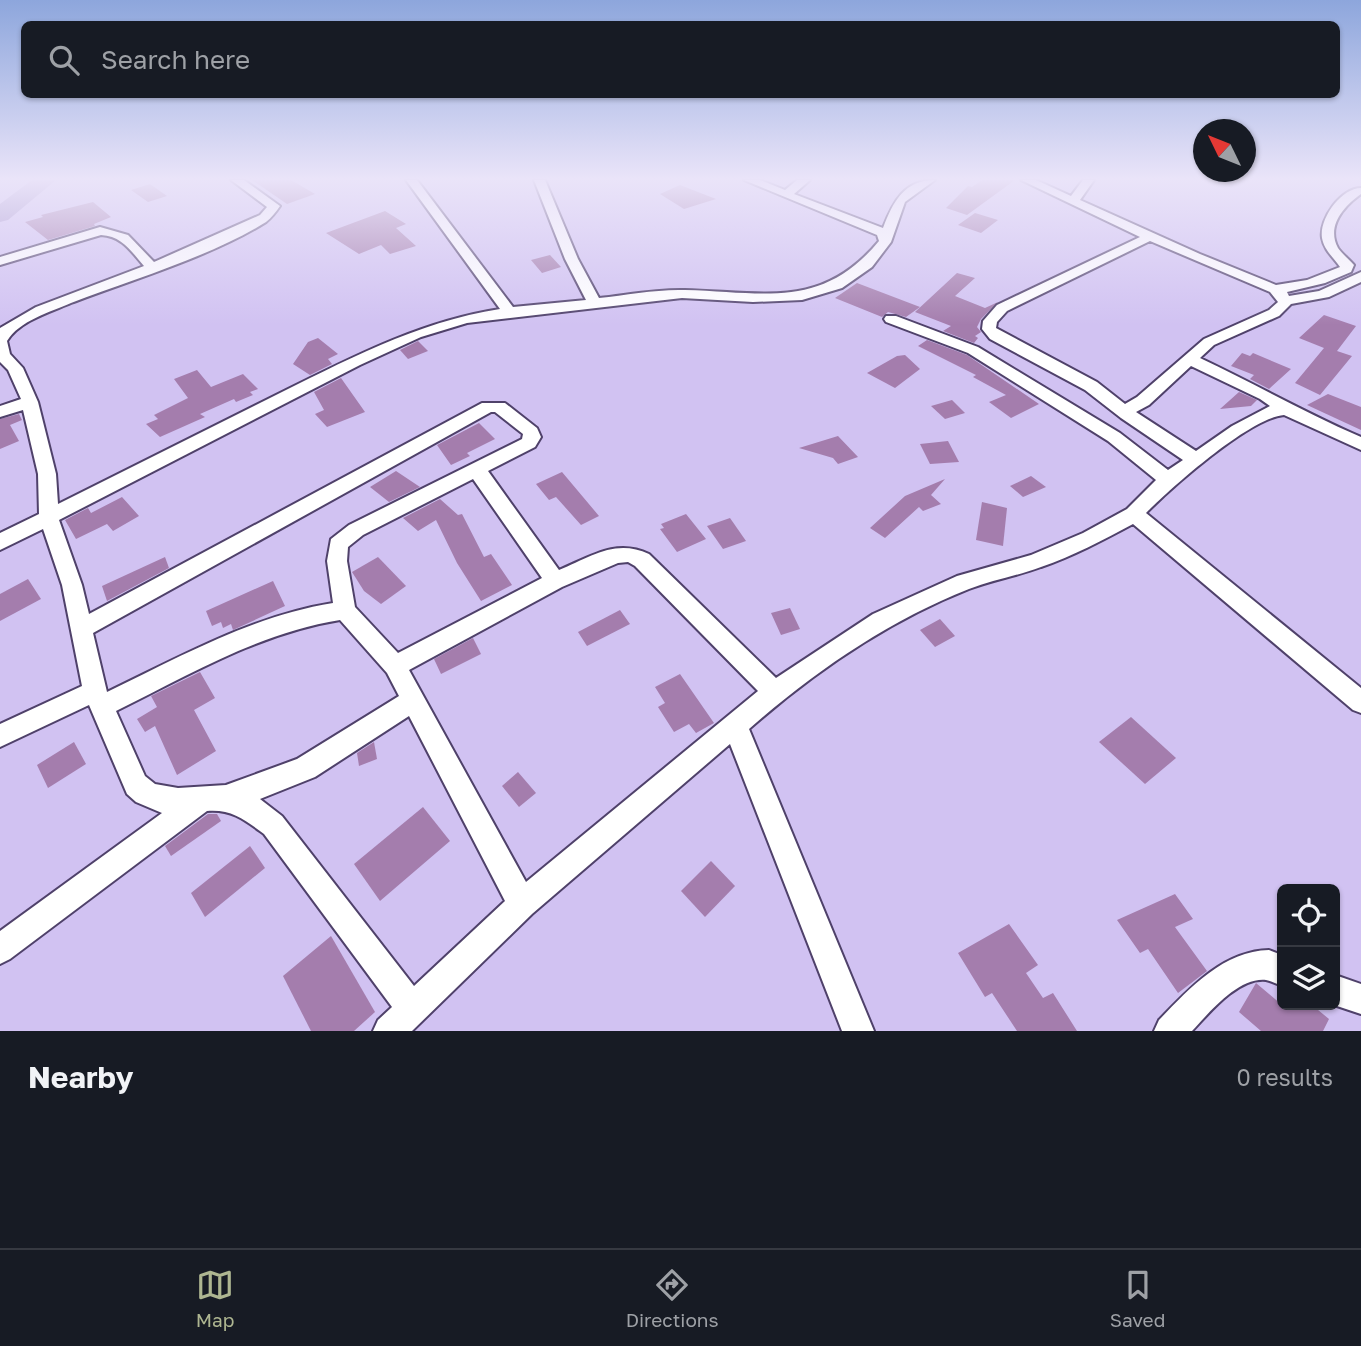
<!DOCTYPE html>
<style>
:root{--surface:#171b24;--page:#242831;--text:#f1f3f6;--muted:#9ea1a6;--line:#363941;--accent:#aeb691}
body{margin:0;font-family:"Golos Text",sans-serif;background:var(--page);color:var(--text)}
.controls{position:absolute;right:21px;bottom:21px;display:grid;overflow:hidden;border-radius:10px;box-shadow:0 2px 5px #0004}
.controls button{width:63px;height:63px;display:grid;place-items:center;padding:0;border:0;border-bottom:2px solid var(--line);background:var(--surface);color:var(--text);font:35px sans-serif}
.compass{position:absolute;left:1193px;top:119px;width:63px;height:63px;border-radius:50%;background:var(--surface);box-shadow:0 2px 5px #0004;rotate:313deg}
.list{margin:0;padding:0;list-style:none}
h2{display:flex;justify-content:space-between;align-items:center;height:91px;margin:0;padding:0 28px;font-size:30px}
h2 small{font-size:23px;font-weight:400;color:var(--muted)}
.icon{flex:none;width:38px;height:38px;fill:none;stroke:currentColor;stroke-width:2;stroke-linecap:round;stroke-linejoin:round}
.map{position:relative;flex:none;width:1361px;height:1031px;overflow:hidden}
.search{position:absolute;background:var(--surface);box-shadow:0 2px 5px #0004;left:21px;right:21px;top:21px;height:77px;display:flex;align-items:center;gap:18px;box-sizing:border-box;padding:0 24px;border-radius:10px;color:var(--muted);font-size:26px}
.sheet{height:217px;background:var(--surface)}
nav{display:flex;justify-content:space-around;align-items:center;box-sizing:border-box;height:98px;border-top:2px solid var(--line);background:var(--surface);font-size:19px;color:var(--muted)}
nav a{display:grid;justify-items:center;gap:4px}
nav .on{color:var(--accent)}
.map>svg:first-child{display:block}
</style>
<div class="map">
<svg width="1361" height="1031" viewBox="0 0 1361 1031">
<rect width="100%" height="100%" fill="#d1c2f2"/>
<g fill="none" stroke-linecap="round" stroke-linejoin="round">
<polygon fill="#a492ca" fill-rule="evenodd" points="32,180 56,180 8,220 0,222 0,204"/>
</g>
<g fill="#a47dad">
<polygon points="252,180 291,180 315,194 287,204"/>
<polygon points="982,180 1015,180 967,215 946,208 968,186 972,187"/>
<polygon points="150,184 167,196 148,202 131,190"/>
<polygon points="680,185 716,199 684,209 660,194"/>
<polygon points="93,202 111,217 94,224 95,226 48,240 25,222 43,217 41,215"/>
<polygon points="385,211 406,224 396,228 416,246 390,254 381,245 359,254 326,233"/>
<polygon points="975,213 998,220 981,233 958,225"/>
<polygon points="550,255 561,267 542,273 531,260"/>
<polygon points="957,273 975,278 955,296 985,308 998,302 981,319 977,327 981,332 975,336 978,338 974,343 943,331 951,326 915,312"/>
<polygon points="857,283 920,307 906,317 888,312 882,317 835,298"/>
<polygon points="1324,315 1356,326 1337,351 1352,356 1320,395 1295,383 1324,348 1299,338"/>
<polygon points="318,338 338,354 328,359 332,364 310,375 293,364 308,342"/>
<polygon points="927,340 967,355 1039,404 1011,418 989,402 1006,395 973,377 976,375 918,346"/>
<polygon points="418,341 428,351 408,359 400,350"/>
<polygon points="1242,353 1250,356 1253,353 1291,369 1269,389 1250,379 1254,375 1231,366"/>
<polygon points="905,355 920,369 895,388 867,373 897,356"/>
<polygon points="197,370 211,387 243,374 258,389 250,392 253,395 236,402 234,399 200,414 205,417 160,437 146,424 158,419 154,415 188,398 174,379"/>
<polygon points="341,378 365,412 327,427 315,414 324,410 314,392"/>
<polygon points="1239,392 1257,400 1251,406 1220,409"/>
<polygon points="1328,394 1361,407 1361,430 1307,405"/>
<polygon points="952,400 965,413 945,419 931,406"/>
<polygon points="19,414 22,420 10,425 19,441 0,449 0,419"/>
<polygon points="479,423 495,439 467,453 470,456 451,465 437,445"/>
<polygon points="838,436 858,457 838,464 833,458 799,448"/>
<polygon points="948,441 959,462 930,464 920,444"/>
<polygon points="396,471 420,487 389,502 370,487"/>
<polygon points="562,472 599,516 581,525 556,497 549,500 536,484"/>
<polygon points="1031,476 1046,487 1023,497 1010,486"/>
<polygon points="945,479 931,495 941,504 923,511 919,507 885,538 870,528 905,496"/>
<polygon points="122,497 139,516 113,531 107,524 76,539 65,520 88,508 91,513"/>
<polygon points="440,499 458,515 462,514 484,557 491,554 512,585 481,601 457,563 436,520 418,531 403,518"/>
<polygon points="982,502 1007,508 1003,546 976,540"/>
<polygon points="686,514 706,539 677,552 660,529 664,528 661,524"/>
<polygon points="730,518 746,541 723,549 707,526"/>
<polygon points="165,557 169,568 107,601 102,586"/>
<polygon points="378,557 406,586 381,604 364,591 352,572"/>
<polygon points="28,579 41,599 0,621 0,594"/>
<polygon points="273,581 285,606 233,630 231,624 223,628 221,622 212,626 206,611"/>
<polygon points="790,608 800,629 781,635 771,613"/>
<polygon points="620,610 630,624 587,646 578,632"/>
<polygon points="940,619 955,636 935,647 920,630"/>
<polygon points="473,638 481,654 441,674 434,659"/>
<polygon points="200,672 215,698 194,710 216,751 177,775 155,726 145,732 137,719 157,707 151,696"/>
<polygon points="680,674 714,723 696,733 689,724 674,732 658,707 665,703 655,687"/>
<polygon points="1131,717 1176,758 1145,784 1099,742"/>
<polygon points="74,742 86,764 48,788 37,765"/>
<polygon points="374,742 377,759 359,766 357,753"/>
<polygon points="518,772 536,793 519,807 502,786"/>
<polygon points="423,807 450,841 380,901 354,864"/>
<polygon points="208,814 217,814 221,821 171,856 165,846"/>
<polygon points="250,846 265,868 205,917 191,893"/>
<polygon points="711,861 735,886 705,917 681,891"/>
<polygon points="1175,894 1193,919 1175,927 1207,971 1178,993 1148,949 1140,953 1117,920"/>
<polygon points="1009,924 1038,965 1026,973 1043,998 1053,993 1077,1031 1017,1031 992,993 985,997 958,953"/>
<polygon points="331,936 375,1012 354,1031 311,1031 283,976"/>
<polygon points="1256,983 1282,1005 1312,1005 1329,1019 1323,1031 1261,1031 1239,1012"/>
</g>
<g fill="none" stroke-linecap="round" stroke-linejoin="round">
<g stroke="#4f416a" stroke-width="4">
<g id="minor">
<path d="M 231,180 L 244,180 L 280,206 C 276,212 271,218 266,222 C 212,256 131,280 71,303 C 50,312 19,321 7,341 L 10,354 L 23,368 L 38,402 L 56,474 L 58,504 C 128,469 198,434 268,399 C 343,362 416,322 500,309 L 406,180 L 417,180 L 513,307 L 586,300 L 565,259 L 534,180 L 545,180 L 578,259 L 599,298 C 627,295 657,289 685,290 C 764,292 822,310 879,241 L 877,235 L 744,180 L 760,180 L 785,190 L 797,180 L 810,180 L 794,194 L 883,228 C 893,202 904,180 935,180 L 905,202 L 891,242 L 872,267 L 842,288 L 802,300 L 753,302 L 682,298 L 467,323 L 421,337 L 360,365 L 59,520 L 82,585 L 89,614 L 482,403 L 505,403 L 537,428 L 541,437 L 535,447 L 488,471 L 559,570 C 590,557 616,538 649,554 L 776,678 L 873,614 L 957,576 L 1031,555 L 1083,533 L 1127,509 L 1156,480 L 1108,441 L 968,353 L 886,322 L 884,319 L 886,316 L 896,316 L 978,347 L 1120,433 L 1168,470 L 1183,460 L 1121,418 L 1085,390 L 990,339 L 982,329 L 983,321 L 997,305 L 1140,237 L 1021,180 L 1036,180 L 1071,196 L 1083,180 L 1094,180 L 1080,200 L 1200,254 L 1276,285 L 1307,280 L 1340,267 C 1334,258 1324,250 1322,238 C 1319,219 1341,188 1361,188 L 1361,194 C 1344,206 1326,226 1338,248 C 1342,254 1349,259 1354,265 L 1351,272 L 1325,283 L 1287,292 L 1289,296 L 1319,291 L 1361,272 L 1361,282 L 1329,297 L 1291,304 L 1279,316 L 1214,345 L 1200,358 C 1255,384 1306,413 1361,437 L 1361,450 L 1284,415 C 1249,418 1171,488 1146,513 L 1361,688 L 1361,713 L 1353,710 L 1133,524 C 1103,540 1073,556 1041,567 C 1017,576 992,580 969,589 C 888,621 814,672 749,729 L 874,1031 L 842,1031 L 730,744 L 532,914 L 412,1031 L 373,1031 L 378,1020 L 392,1007 L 264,834 C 245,820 232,809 207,811 L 10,959 L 0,964 L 0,931 L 162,813 L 136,802 L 127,794 L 89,705 L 0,747 L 0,724 L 82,686 L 62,585 L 43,529 L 0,550 L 0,533 L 39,514 L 38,474 L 23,410 L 0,417 L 0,406 L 21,399 L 8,370 L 0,362 L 0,328 L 36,307 L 144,266 C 131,251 122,236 101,235 L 0,265 L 0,257 L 100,227 L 128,235 L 154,262 L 260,215 L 267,207 ZM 1150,241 L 1270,292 L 1278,302 L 1269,310 L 1204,339 L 1137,397 L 1125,404 L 1097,382 L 996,328 L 997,322 L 1007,311 ZM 1191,366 L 1260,399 L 1270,406 L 1232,426 L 1196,451 L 1136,412 L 1149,405 ZM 491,412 L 495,412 L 523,434 L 522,439 L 349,525 L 331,539 L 327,561 L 333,603 C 252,616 180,657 107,692 L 93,633 ZM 473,479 L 542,578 L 398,653 L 355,607 L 347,561 L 348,547 L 363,535 ZM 628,562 L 635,566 L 758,691 L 526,882 L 409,670 L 562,587 L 618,563 ZM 340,620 L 387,673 L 399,696 L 297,759 L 226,785 L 178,788 L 155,784 L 145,776 L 116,711 C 189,675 259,633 340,620 ZM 409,716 L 505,901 L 414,986 L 282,816 L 260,799 L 315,777 Z"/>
<path d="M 1269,950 L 1282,955 L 1282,986 C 1277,984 1271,981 1266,980 C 1238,977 1209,1013 1192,1031 L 1154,1031 L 1159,1020 C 1189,989 1223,951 1269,950 Z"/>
<polygon points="1335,975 1361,984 1361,1014 1334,1005"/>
</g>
</g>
<use href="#minor" fill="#fff" fill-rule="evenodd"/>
</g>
<linearGradient id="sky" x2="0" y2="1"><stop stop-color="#8da6dc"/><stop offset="0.55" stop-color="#eae4f9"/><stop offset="1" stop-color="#eae4f9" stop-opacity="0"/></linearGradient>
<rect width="1361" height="325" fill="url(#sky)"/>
</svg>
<div class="controls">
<button><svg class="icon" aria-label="locate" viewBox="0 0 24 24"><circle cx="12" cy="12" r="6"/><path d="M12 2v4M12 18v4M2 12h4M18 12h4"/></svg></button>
<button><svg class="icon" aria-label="layers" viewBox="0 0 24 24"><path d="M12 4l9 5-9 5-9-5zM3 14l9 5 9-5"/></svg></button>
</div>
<svg class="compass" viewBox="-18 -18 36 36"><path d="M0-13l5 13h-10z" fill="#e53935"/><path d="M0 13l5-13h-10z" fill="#9ea1a6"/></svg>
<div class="search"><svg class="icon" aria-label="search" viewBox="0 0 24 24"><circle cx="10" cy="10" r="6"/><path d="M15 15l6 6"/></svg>Search here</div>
</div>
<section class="sheet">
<h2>Nearby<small>0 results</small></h2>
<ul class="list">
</ul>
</section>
<nav>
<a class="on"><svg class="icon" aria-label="map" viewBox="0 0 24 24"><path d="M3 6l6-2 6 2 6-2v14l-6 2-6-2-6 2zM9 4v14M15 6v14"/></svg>Map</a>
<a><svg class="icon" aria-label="directions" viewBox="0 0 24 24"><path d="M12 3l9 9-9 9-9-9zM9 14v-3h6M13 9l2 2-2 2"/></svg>Directions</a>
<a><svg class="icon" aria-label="saved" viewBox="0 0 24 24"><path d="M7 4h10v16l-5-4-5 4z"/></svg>Saved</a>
</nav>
